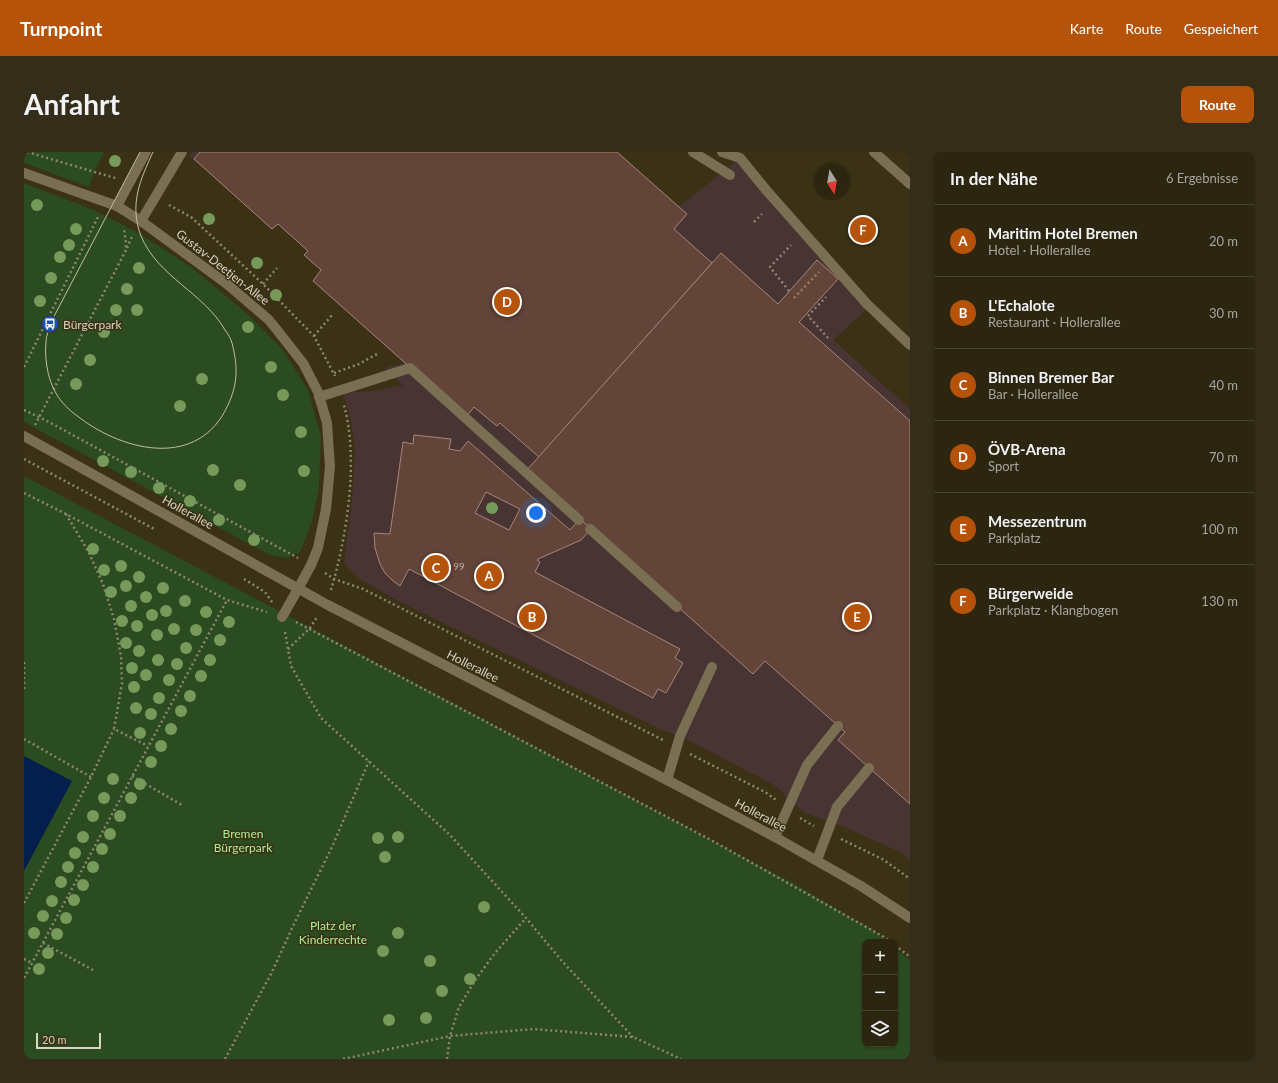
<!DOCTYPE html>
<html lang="de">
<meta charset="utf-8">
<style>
:root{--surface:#2c2510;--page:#342d19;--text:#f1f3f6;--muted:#a6a59f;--line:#484230;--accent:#b45309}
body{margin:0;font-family:Lato,sans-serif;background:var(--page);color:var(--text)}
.controls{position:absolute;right:12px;bottom:12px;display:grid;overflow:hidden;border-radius:8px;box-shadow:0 1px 3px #0004}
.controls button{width:36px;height:36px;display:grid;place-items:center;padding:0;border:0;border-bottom:1px solid var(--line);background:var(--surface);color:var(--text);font:20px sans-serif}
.compass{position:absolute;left:790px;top:12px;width:36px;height:36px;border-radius:50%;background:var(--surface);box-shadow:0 1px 3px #0004;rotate:169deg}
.scale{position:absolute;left:12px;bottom:10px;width:65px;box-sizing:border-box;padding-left:4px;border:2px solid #d9d3c3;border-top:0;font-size:11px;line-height:14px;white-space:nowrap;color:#d9d3c3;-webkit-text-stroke:3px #3b3115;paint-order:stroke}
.you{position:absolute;left:512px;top:361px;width:14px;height:14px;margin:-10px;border:3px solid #fff;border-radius:50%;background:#1a73e8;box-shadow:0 0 0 6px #1a73e833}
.badge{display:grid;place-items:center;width:26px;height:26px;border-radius:50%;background:var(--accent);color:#fff;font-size:13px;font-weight:700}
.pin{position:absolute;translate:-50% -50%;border:2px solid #fff;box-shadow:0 1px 4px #0006}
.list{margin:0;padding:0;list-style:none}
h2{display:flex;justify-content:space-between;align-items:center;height:52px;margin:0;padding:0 16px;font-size:17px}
h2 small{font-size:13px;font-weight:400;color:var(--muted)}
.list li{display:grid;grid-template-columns:26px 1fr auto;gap:12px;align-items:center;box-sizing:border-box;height:72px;padding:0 16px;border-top:1px solid var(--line)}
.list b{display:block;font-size:15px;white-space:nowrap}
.list p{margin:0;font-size:13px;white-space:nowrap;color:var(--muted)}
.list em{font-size:13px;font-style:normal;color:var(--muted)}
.icon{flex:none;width:22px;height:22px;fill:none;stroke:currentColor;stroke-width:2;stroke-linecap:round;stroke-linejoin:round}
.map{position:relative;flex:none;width:886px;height:907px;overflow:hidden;border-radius:8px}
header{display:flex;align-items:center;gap:24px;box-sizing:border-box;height:56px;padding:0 20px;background:var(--accent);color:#fff}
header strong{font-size:19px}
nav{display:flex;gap:22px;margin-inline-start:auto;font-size:14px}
.intro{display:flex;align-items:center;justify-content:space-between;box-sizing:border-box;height:96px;padding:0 24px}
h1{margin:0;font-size:28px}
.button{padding:10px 18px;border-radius:8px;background:var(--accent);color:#fff;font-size:14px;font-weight:700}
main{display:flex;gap:24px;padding:0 24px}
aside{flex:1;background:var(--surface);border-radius:8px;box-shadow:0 1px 3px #0004}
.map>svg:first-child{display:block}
</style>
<header>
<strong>Turnpoint</strong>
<nav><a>Karte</a><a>Route</a><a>Gespeichert</a></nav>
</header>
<div class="intro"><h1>Anfahrt</h1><a class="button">Route</a></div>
<main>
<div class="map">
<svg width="886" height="907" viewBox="0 0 886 907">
<rect width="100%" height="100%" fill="#3b3115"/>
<polygon fill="#483433" points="168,0 593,0 655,55 715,7 843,157 809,188 886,257 886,709 876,700 823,676 781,661 750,633 656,584 638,578 372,448 336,427 320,411 328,349 331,299 327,267 319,241 350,239 379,233 366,222 361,216 380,211 289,129 297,118 280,103 284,99 254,72 165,4"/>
<g fill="#2b4b21">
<polygon points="0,0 80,0 70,20 65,35 0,11"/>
<polygon points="0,31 70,58 111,79 135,94 167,115 226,164 259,198 284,238 297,285 295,335 288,370 276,400 263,406 246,403 0,270"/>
<polygon points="0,324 778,736 829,767 845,775 865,790 841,790 841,892 871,892 871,795 886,809 886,907 0,907"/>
</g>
<polygon fill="#041f4e" points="0,604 48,629 0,719"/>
<g fill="#624439" stroke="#a7867a" fill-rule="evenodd">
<polygon points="176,0 593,0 663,62 650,77 688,111 515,305 476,271 473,274 450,255 442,265 289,129 297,118 280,103 284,99 254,72 248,77 170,7"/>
<polygon points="697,101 754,152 793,108 814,127 775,170 886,269 886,652 814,588 821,580 741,509 729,522 502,319"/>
<path d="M 390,283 L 427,287 L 425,297 L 436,299 L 444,289 L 546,378 L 556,367 L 567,377 L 557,388 L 514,407 L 513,408 L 516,410 L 511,420 L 656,497 L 651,506 L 659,511 L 642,541 L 634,537 L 629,546 L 385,417 L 376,434 L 368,428 L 361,421 L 356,412 L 351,396 L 350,381 L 366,382 L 379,290 L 389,292 ZM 462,340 L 496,357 L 485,378 L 451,361 Z"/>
</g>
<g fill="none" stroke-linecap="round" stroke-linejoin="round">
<g stroke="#8e8670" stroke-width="2.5" stroke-dasharray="2 3" stroke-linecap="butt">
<polyline points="3,0 91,26"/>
<polyline points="145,53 167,65 239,132 290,184 311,224"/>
<polyline points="730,70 738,62"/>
<polyline points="103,96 109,82"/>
<polyline points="239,132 253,116"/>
<polyline points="765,139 746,115 767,93"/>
<polyline points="770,146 795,120"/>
<polyline points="784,164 802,145"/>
<polyline points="786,166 805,187"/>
<polyline points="290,184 308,163"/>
<polyline points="0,215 74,65"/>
<polyline points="310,221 335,212 353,202"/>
<polyline points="0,258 25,270 274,406"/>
<polyline points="11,273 102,98 102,91 100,77"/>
<polyline points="0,307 132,378"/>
<polyline points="0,341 42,362 203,448 243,460"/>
<polyline points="42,362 64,399 79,432 90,467 97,504 98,531 90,577 124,594"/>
<polyline points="301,421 310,427 339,437 639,588"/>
<polyline points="220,427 241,440 248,450"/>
<path d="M 307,438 C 323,384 335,308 320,253"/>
<polyline points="272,470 687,688 860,785 867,790"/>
<polyline points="261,480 267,514 297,566 425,682 502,766 537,808 609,885"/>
<polyline points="264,497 286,476 293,465"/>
<polyline points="0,510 0,540"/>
<polyline points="0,587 67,625"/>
<polyline points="666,602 741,640 752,648"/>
<polyline points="108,624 158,653"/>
<polyline points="776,666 790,674"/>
<polyline points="817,687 860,708 886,727"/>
<polyline points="0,751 67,625 90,577"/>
<polyline points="19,791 69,818"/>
<polyline points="871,793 886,805"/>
<polyline points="0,807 8,811"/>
<polyline points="0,826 203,448"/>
<polyline points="201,907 248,820 270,772 308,695 345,609"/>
<polyline points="319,907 426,884 509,877 609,885 657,907"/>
<polyline points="423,907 426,884 435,855 452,827 471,801 502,766"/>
</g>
<g stroke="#7a6f52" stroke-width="10">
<polyline points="698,0 716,6 743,39 843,152 886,193"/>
<polyline points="850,0 886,32"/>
<polyline points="295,245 386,216 555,368"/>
<polyline points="566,377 653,455"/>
<polyline points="258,465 274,437"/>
<polyline points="643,628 656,584 688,515"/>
<polyline points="751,685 783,613 814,574"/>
<polyline points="793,708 813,655 845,616"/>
</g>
<g stroke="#7a6f52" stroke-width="10">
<polyline points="669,0 706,23"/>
<polyline points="0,21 93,54 117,69 203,132 245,168 279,211 294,240 303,271 306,315 302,357 294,396 287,413 274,437"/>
<polyline points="93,54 122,0"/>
<polyline points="117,69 158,0"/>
</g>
<polyline stroke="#7a6f52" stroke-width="10" points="0,284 302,452 643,628 751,685 837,734 886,766"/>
<path stroke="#c3bcaa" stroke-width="1" d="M 116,0 L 26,172 C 25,178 22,184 22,190 C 20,210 25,235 38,250 C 43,256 49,261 56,266 C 101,300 175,317 204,253 C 214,231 214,215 208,191 C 207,187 204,182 201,178 C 180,141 134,125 117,84 C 105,53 116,28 129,0"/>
</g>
<g fill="#769a59">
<circle cx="91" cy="9" r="6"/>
<circle cx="13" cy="53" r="6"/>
<circle cx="185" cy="67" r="6"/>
<circle cx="52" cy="77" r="6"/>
<circle cx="45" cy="93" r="6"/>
<circle cx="36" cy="105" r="6"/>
<circle cx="233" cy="111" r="6"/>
<circle cx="115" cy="116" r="6"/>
<circle cx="27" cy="126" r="6"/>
<circle cx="103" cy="137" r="6"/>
<circle cx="252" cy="143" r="6"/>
<circle cx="16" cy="149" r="6"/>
<circle cx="92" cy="158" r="6"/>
<circle cx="113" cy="158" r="6"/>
<circle cx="224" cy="175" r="6"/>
<circle cx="80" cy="180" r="6"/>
<circle cx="66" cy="208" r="6"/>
<circle cx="247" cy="215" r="6"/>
<circle cx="178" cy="227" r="6"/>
<circle cx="52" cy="232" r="6"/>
<circle cx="259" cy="243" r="6"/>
<circle cx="156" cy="254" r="6"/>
<circle cx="277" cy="280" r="6"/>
<circle cx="79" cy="309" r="6"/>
<circle cx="189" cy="318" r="6"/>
<circle cx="280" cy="319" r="6"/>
<circle cx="107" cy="320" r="6"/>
<circle cx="216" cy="333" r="6"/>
<circle cx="135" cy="336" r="6"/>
<circle cx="166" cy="349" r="6"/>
<circle cx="468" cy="356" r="6"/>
<circle cx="195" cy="368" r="6"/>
<circle cx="230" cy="388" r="6"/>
<circle cx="69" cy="397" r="6"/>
<circle cx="97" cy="414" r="6"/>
<circle cx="80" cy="418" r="6"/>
<circle cx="115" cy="425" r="6"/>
<circle cx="102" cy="434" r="6"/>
<circle cx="139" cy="436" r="6"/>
<circle cx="87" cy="440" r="6"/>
<circle cx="122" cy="445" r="6"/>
<circle cx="161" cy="449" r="6"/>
<circle cx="107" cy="454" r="6"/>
<circle cx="142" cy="459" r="6"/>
<circle cx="182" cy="460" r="6"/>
<circle cx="128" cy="463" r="6"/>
<circle cx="98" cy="469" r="6"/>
<circle cx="205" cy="470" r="6"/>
<circle cx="113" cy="474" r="6"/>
<circle cx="150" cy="477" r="6"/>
<circle cx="172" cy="478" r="6"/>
<circle cx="133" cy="483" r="6"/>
<circle cx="196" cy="488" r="6"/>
<circle cx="102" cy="491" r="6"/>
<circle cx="162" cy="496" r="6"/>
<circle cx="115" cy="499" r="6"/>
<circle cx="134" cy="508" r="6"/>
<circle cx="186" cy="508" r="6"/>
<circle cx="153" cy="512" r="6"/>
<circle cx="108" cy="516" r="6"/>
<circle cx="122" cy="523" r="6"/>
<circle cx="177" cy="524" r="6"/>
<circle cx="145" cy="528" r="6"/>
<circle cx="110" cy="535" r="6"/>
<circle cx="166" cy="544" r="6"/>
<circle cx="135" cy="546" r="6"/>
<circle cx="112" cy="556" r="6"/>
<circle cx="157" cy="559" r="6"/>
<circle cx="127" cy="562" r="6"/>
<circle cx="147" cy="577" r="6"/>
<circle cx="116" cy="581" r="6"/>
<circle cx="137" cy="594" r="6"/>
<circle cx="127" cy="610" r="6"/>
<circle cx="89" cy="627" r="6"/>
<circle cx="116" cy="632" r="6"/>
<circle cx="80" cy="646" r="6"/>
<circle cx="107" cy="646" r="6"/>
<circle cx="69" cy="664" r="6"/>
<circle cx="96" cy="664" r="6"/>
<circle cx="86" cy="682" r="6"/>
<circle cx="59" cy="685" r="6"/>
<circle cx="374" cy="685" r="6"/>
<circle cx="354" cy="686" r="6"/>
<circle cx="78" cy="697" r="6"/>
<circle cx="51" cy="701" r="6"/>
<circle cx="361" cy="705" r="6"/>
<circle cx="44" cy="715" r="6"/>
<circle cx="69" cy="715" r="6"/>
<circle cx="37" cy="730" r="6"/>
<circle cx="59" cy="733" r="6"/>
<circle cx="50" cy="748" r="6"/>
<circle cx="28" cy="749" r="6"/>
<circle cx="460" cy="755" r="6"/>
<circle cx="19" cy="764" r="6"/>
<circle cx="42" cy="766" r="6"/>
<circle cx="10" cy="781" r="6"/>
<circle cx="374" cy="781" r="6"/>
<circle cx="33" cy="782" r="6"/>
<circle cx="359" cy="799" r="6"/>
<circle cx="24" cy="801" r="6"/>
<circle cx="406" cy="809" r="6"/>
<circle cx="15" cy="817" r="6"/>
<circle cx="446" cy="827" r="6"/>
<circle cx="418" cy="839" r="6"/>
<circle cx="402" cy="866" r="6"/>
<circle cx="365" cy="868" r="6"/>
</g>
<defs>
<g id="bus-disc" transform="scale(0.9)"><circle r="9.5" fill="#1a4fb4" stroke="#3b3115"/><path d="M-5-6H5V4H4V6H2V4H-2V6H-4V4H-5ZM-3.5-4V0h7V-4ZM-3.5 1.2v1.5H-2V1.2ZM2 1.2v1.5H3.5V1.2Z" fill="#fff"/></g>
</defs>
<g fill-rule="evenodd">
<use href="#bus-disc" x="26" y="172"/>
</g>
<g text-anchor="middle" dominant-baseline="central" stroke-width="3" stroke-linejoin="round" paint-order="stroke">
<g font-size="10" fill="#bbafa0">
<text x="435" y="414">99</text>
</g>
<g font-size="12" fill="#d9d3c3" stroke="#3b3115">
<text transform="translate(199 115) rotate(38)">Gustav-Deetjen-Allee</text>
<text transform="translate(164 360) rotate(29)">Hollerallee</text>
<text transform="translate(449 514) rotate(27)">Hollerallee</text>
<text transform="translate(737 663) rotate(28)">Hollerallee</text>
</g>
<g font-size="12" fill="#d9d3c3" stroke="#3b3115" text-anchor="start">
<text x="39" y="172">Bürgerpark</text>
</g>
<g font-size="12" fill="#a6f090" stroke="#3b3115">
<text x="219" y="681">Bremen<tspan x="219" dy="14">Bürgerpark</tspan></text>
<text x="309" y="773">Platz der<tspan x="309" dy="14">Kinderrechte</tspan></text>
</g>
</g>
</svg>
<div class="controls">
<button>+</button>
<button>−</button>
<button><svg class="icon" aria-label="layers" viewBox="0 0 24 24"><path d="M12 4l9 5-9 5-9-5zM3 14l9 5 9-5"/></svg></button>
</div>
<svg class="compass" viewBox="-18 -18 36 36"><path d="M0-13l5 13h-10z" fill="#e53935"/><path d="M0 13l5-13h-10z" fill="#a6a59f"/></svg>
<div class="scale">20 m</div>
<div class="you"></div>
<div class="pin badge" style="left:465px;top:424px">A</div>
<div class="pin badge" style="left:508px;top:465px">B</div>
<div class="pin badge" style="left:412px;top:416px">C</div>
<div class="pin badge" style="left:483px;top:150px">D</div>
<div class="pin badge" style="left:833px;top:465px">E</div>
<div class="pin badge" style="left:839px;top:78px">F</div>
</div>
<aside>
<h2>In der Nähe<small>6 Ergebnisse</small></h2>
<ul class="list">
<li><span class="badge">A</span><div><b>Maritim Hotel Bremen</b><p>Hotel · Hollerallee</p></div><em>20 m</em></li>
<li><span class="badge">B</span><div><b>L'Echalote</b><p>Restaurant · Hollerallee</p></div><em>30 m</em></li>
<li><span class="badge">C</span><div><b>Binnen Bremer Bar</b><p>Bar · Hollerallee</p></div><em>40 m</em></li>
<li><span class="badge">D</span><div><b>ÖVB-Arena</b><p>Sport</p></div><em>70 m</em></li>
<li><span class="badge">E</span><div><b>Messezentrum</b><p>Parkplatz</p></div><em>100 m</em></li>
<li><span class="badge">F</span><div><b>Bürgerweide</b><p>Parkplatz · Klangbogen</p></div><em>130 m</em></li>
</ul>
</aside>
</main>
